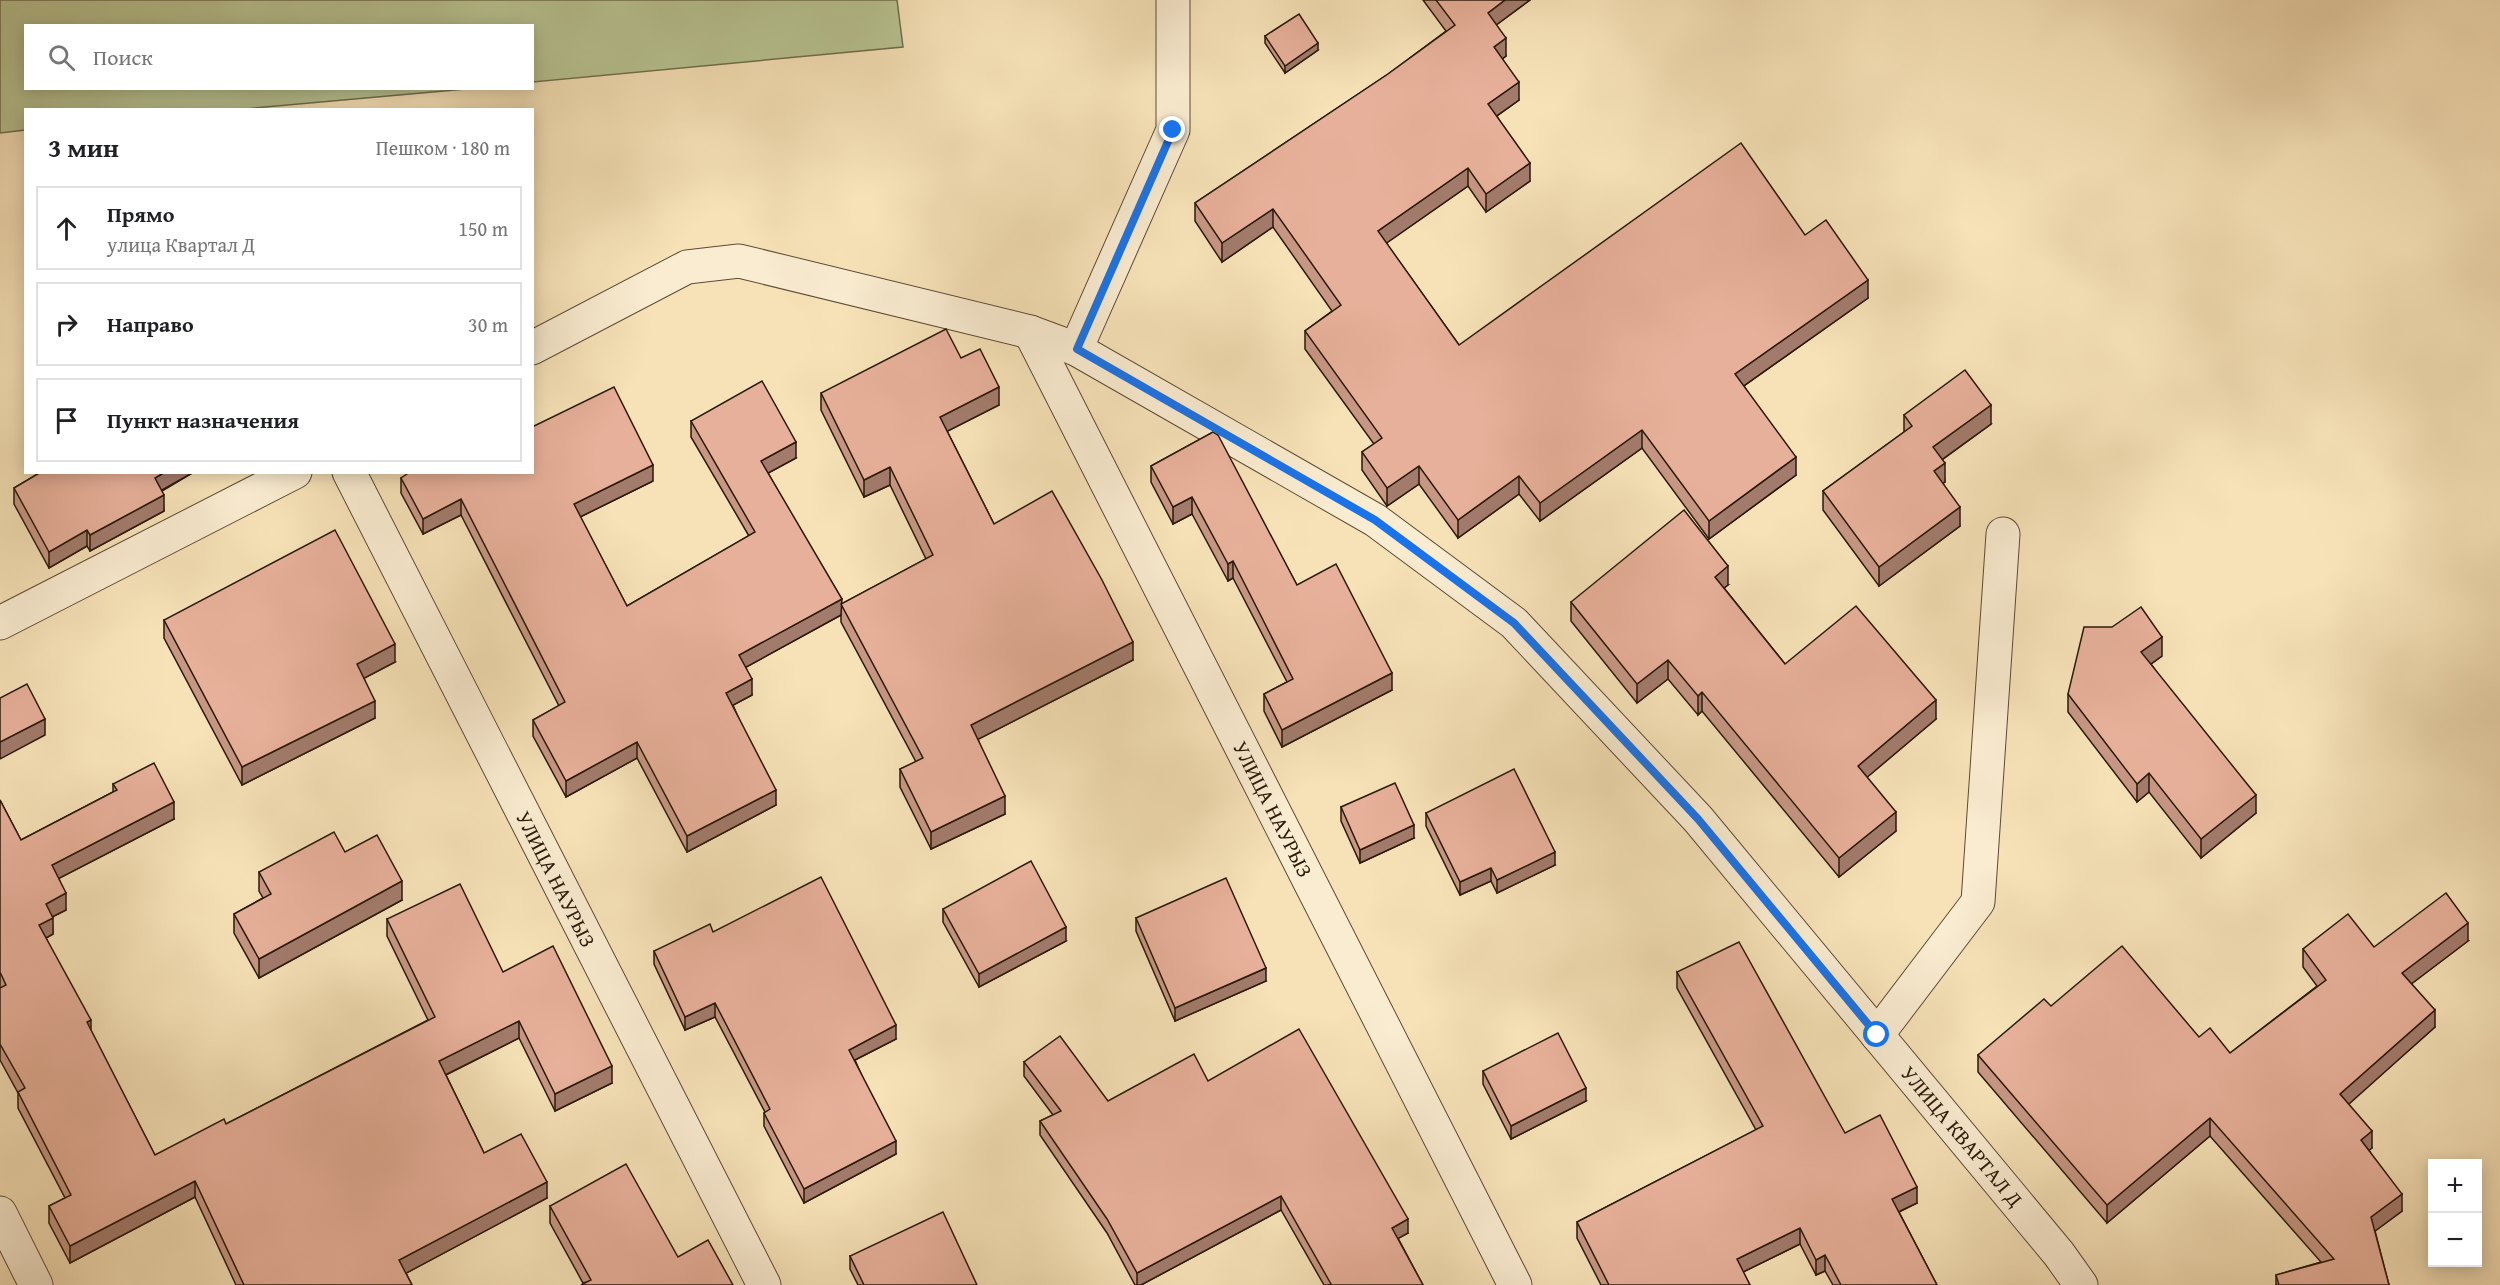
<!DOCTYPE html>
<html lang="ru">
<meta charset="utf-8">
<style>
:root{--surface:#fff;--page:#f6f6f6;--text:#202124;--muted:#757577;--line:#e0e0e0}
body{margin:0;font-family:"Gentium Book Plus",serif;background:var(--page);color:var(--text)}
.controls{position:absolute;right:18px;bottom:18px;display:grid;overflow:hidden;border-radius:0px;box-shadow:0 3px 15px #0003}
.controls button{width:54px;height:54px;display:grid;place-items:center;padding:0;border:0;border-bottom:2px solid var(--line);background:var(--surface);color:var(--text);font:30px sans-serif}
.stop{position:absolute;width:18px;height:18px;margin:-14px;border:4px solid #1a73e8;border-radius:50%;background:#fff}
.stop.end{background:#1a73e8;border-color:#fff;box-shadow:0 2px 6px #0008}
.list{margin:0;padding:0;list-style:none}
h2{display:flex;justify-content:space-between;align-items:center;height:78px;margin:0;padding:0 24px;font-size:26px}
h2 small{font-size:20px;font-weight:400;color:var(--muted)}
.list li{display:grid;grid-template-columns:39px 1fr auto;gap:18px;align-items:center;box-sizing:border-box;height:84px;margin:0 12px 12px;padding:0 12px;border:2px solid var(--line);border-radius:0px}
.list b{display:block;font-size:22px;white-space:nowrap}
.list p{margin:0;font-size:20px;white-space:nowrap;color:var(--muted)}
.list em{font-size:20px;font-style:normal;color:var(--muted)}
.icon{flex:none;width:33px;height:33px;fill:none;stroke:currentColor;stroke-width:2;stroke-linecap:round;stroke-linejoin:round}
.map{position:relative;flex:none;width:2500px;height:1285px;overflow:hidden}
.search{position:absolute;background:var(--surface);box-shadow:0 3px 15px #0003;left:24px;top:24px;width:510px;height:66px;display:flex;align-items:center;gap:15px;box-sizing:border-box;padding:0 21px;border-radius:0px;color:var(--muted);font-size:22px}
.panel{position:absolute;background:var(--surface);box-shadow:0 3px 15px #0003;left:24px;top:108px;width:510px;height:366px;border-radius:0px}
.map>svg:first-child{display:block}
</style>
<div class="map">
<svg width="2500" height="1285" viewBox="0 0 2500 1285">
<rect width="100%" height="100%" fill="#f7e2b8"/>
<filter id="stains"><feTurbulence type="fractalNoise" baseFrequency=".00333" numOctaves="4"/><feColorMatrix values="0 0 0 0 .2 0 0 0 0 .09 0 0 0 0 .02 0 0 0 .5 -.17"/></filter>
<radialGradient id="worn" r=".72"><stop offset=".6" stop-color="#630" stop-opacity="0"/><stop offset="1" stop-color="#630" stop-opacity=".3"/></radialGradient>
<polygon fill="#b8c493" stroke="#716e4e" stroke-width="1.5" points="0,0 897,0 903,47 533,82 532,26 26,26 26,88 466,89 244,109 26,110 25,130 0,133"/>
<g fill="none" stroke-linecap="round" stroke-linejoin="round">
<g stroke="#5d4b35" stroke-width="35">
<g id="minor">
<polyline points="1030,332 1515,1285"/>
<polyline points="532,348 687,267 739,261 1030,332 1076,349 1375,520 1514,623 1698,819 2059,1254 2081,1285"/>
<polyline points="1076,349 1173,130 1173,0"/>
<polyline points="349,472 764,1285"/>
<polyline points="0,623 295,472"/>
<polyline points="1877,1035 1978,902 2003,534"/>
<polyline points="0,1213 36,1285"/>
</g>
</g>
<use href="#minor" stroke="#faecd1" stroke-width="33"/>
</g>
<g fill="#c79784" stroke="#2a1909" stroke-width="1.5">
<polygon points="1423,0 1530,0 1496,25 1506,56 1502,59 1519,100 1497,116 1530,181 1486,212 1468,186 1386,243 1459,345 1805,235 1868,298 1744,386 1796,475 1709,539 1642,448 1540,521 1519,494 1458,538 1419,484 1387,506 1362,470 1362,452 1374,444 1305,349 1305,331 1332,311 1273,227 1222,262 1195,221 1195,203 1388,74 1446,31"/>
<polygon points="1265,36 1318,50 1285,73 1265,43"/>
<polygon points="961,358 999,405 947,431 994,524 1133,660 978,739 1005,814 931,849 900,787 900,769 916,762 841,622 841,615 746,667 752,695 733,705 776,805 687,852 637,758 566,797 533,736 533,720 559,706 461,515 423,534 401,493 401,478 653,481 580,517 627,606 749,536 691,437 691,421 796,458 768,473 842,604 926,559 890,485 864,497 821,410 821,393"/>
<polygon points="1904,415 1991,424 1942,460 1945,482 1943,483 1960,526 1879,586 1823,510 1823,491 1904,432"/>
<polygon points="1213,432 1297,585 1392,690 1282,747 1264,711 1264,694 1287,682 1233,578 1228,581 1192,514 1173,524 1151,482 1151,466"/>
<polygon points="41,472 194,472 162,491 164,511 90,551 87,546 49,568 14,504 14,488"/>
<polygon points="1728,585 1724,588 1785,664 1936,719 1867,777 1896,831 1839,877 1702,711 1698,715 1668,679 1637,703 1571,621 1571,602"/>
<polygon points="164,620 395,662 364,678 375,718 242,785 164,638"/>
<polygon points="2162,656 2151,664 2256,813 2201,858 2149,792 2137,802 2068,712 2068,694"/>
<polygon points="113,784 174,819 59,878 66,910 52,917 53,934 46,938 91,1031 155,1155 226,1124 428,1020 387,936 387,919 503,972 612,1083 555,1111 519,1038 446,1075 484,1153 547,1198 406,1273 412,1285 236,1285 195,1197 70,1263 49,1223 49,1206 65,1198 18,1108 18,1093 0,1060 0,800 21,840 113,792"/>
<polygon points="1341,807 1414,838 1360,863 1341,821"/>
<polygon points="1426,813 1555,865 1497,893 1491,881 1460,895 1426,826"/>
<polygon points="345,852 402,900 259,978 234,933 234,914 263,898 259,891 259,872"/>
<polygon points="943,909 1066,941 979,987 943,922"/>
<polygon points="1136,918 1266,981 1175,1021 1136,931"/>
<polygon points="713,932 896,1039 855,1060 896,1154 804,1203 764,1126 764,1113 765,1112 715,1017 685,1030 654,964 654,951"/>
<polygon points="2468,941 2411,984 2435,1027 2348,1104 2372,1148 2369,1150 2402,1211 2375,1231 2389,1285 2276,1285 2276,1275 2321,1262 2210,1136 2107,1223 1978,1072 1978,1055 2051,1006 2199,1037 2230,1053 2317,986 2303,967 2303,949 2374,947"/>
<polygon points="1677,972 1917,1203 1899,1212 1937,1285 1833,1285 1825,1271 1816,1275 1800,1244 1743,1272 1750,1285 1601,1285 1577,1238 1577,1222 1756,1130 1677,988"/>
<polygon points="1024,1062 1108,1101 1208,1081 1408,1233 1398,1238 1423,1285 1324,1285 1281,1210 1141,1285 1135,1285 1107,1233 1040,1135 1040,1121 1053,1115 1024,1076"/>
<polygon points="1483,1071 1586,1101 1511,1139 1483,1084"/>
<polygon points="550,1206 678,1257 583,1283 550,1223"/>
<polygon points="850,1256 977,1285 858,1285 850,1269"/>
</g>
<g fill="#a27b6c" stroke="#2a1909" stroke-width="1.5">
<polygon points="1505,0 1530,0 1488,31 1488,13"/>
<polygon points="1506,38 1506,56 1494,65 1494,47"/>
<polygon points="1318,43 1318,50 1285,73 1285,66"/>
<polygon points="1519,82 1519,100 1488,122 1488,104"/>
<polygon points="1530,163 1530,181 1486,212 1486,194"/>
<polygon points="1468,168 1468,186 1378,249 1378,231"/>
<polygon points="1273,209 1273,227 1222,262 1222,243"/>
<polygon points="1868,280 1868,298 1735,392 1735,374"/>
<polygon points="999,387 999,405 940,435 940,417"/>
<polygon points="1991,405 1991,424 1933,466 1933,447"/>
<polygon points="1642,430 1642,448 1540,521 1540,503"/>
<polygon points="796,442 796,458 761,477 761,461"/>
<polygon points="1796,457 1796,475 1709,539 1709,521"/>
<polygon points="1945,463 1945,482 1934,489 1934,471"/>
<polygon points="653,465 653,481 574,520 574,504"/>
<polygon points="1419,466 1419,484 1387,506 1387,488"/>
<polygon points="890,467 890,485 864,497 864,480"/>
<polygon points="165,472 194,472 155,494 155,478"/>
<polygon points="1519,476 1519,494 1458,538 1458,520"/>
<polygon points="164,495 164,511 90,551 90,535"/>
<polygon points="1192,497 1192,514 1173,524 1173,507"/>
<polygon points="461,499 461,515 423,534 423,519"/>
<polygon points="1960,507 1960,526 1879,586 1879,567"/>
<polygon points="87,530 87,546 49,568 49,552"/>
<polygon points="1233,561 1233,578 1228,581 1228,564"/>
<polygon points="1728,566 1728,585 1715,595 1715,577"/>
<polygon points="842,599 841,615 739,671 739,655"/>
<polygon points="2162,637 2162,656 2141,671 2141,652"/>
<polygon points="1133,642 1133,660 971,743 971,725"/>
<polygon points="395,644 395,662 357,682 357,664"/>
<polygon points="1668,660 1668,679 1637,703 1637,684"/>
<polygon points="1392,673 1392,690 1282,747 1282,730"/>
<polygon points="752,679 752,695 726,709 726,693"/>
<polygon points="1702,692 1702,711 1698,715 1698,696"/>
<polygon points="1936,700 1936,719 1858,785 1858,766"/>
<polygon points="375,701 375,718 242,785 242,767"/>
<polygon points="45,719 45,735 0,759 0,742"/>
<polygon points="637,742 637,758 566,797 566,781"/>
<polygon points="2149,773 2149,792 2137,802 2137,784"/>
<polygon points="776,790 776,805 687,852 687,836"/>
<polygon points="2256,795 2256,813 2201,858 2201,839"/>
<polygon points="1005,796 1005,814 931,849 931,832"/>
<polygon points="174,802 174,819 52,882 52,865"/>
<polygon points="1896,812 1896,831 1839,877 1839,858"/>
<polygon points="1414,825 1414,838 1360,863 1360,850"/>
<polygon points="1555,852 1555,865 1497,893 1497,880"/>
<polygon points="1491,868 1491,881 1460,895 1460,882"/>
<polygon points="402,881 402,900 259,978 259,959"/>
<polygon points="66,893 66,910 46,920 46,904"/>
<polygon points="53,918 53,934 39,942 39,925"/>
<polygon points="2468,923 2468,941 2402,991 2402,973"/>
<polygon points="1066,927 1066,941 979,987 979,974"/>
<polygon points="1266,968 1266,981 1175,1021 1175,1008"/>
<polygon points="715,1003 715,1017 685,1030 685,1017"/>
<polygon points="2435,1010 2435,1027 2340,1112 2340,1094"/>
<polygon points="91,1020 91,1036 87,1022"/>
<polygon points="519,1021 519,1038 439,1078 439,1061"/>
<polygon points="896,1025 896,1039 849,1063 849,1050"/>
<polygon points="612,1066 612,1083 555,1111 555,1094"/>
<polygon points="1586,1088 1586,1101 1511,1139 1511,1126"/>
<polygon points="2210,1118 2210,1136 2107,1223 2107,1205"/>
<polygon points="2372,1131 2372,1148 2361,1157 2361,1140"/>
<polygon points="896,1141 896,1154 804,1203 804,1189"/>
<polygon points="195,1181 195,1197 70,1263 70,1246"/>
<polygon points="547,1182 547,1198 399,1277 399,1260"/>
<polygon points="1917,1187 1917,1203 1892,1215 1892,1199"/>
<polygon points="2402,1194 2402,1211 2371,1234 2371,1217"/>
<polygon points="1281,1196 1281,1210 1141,1285 1137,1285 1137,1273"/>
<polygon points="1408,1219 1408,1233 1392,1242 1392,1228"/>
<polygon points="1800,1228 1800,1244 1737,1275 1737,1259"/>
<polygon points="1825,1255 1825,1271 1816,1275 1816,1260"/>
</g>
<g fill="#e7b09a" stroke="#2a1909" stroke-width="1.5">
<polygon points="1436,0 1505,0 1488,13 1506,38 1494,47 1519,82 1488,104 1530,163 1486,194 1468,168 1378,231 1459,345 1741,143 1805,235 1826,220 1868,280 1735,374 1796,457 1709,521 1642,430 1540,503 1519,476 1458,520 1419,466 1387,488 1362,452 1382,438 1305,331 1341,305 1273,209 1222,243 1195,203 1388,74 1455,25"/>
<polygon points="1299,14 1318,43 1285,66 1265,36"/>
<polygon points="946,329 961,358 980,349 999,387 940,417 994,524 1052,491 1102,580 1133,642 971,725 1005,796 931,832 900,769 923,758 841,604 933,555 890,467 864,480 821,393"/>
<polygon points="1965,370 1991,405 1933,447 1945,463 1934,471 1960,507 1879,567 1823,491 1912,426 1904,415"/>
<polygon points="762,381 796,442 761,461 842,599 739,655 752,679 726,693 776,790 687,836 637,742 566,781 533,720 565,702 461,499 423,519 401,478 410,472 532,472 532,427 614,387 653,465 574,504 627,606 755,532 691,421"/>
<polygon points="1213,432 1218,435 1297,585 1336,564 1392,673 1282,730 1264,694 1293,679 1233,561 1228,564 1192,497 1173,507 1151,466"/>
<polygon points="41,472 165,472 155,478 164,495 90,535 87,530 49,552 14,488"/>
<polygon points="1684,510 1728,566 1715,577 1785,664 1856,606 1936,700 1858,766 1896,812 1839,858 1702,692 1698,696 1668,660 1637,684 1571,602"/>
<polygon points="335,530 395,644 357,664 375,701 242,767 164,620"/>
<polygon points="2141,607 2162,637 2141,652 2256,795 2201,839 2149,773 2137,784 2068,694 2084,627 2112,627"/>
<polygon points="27,684 45,719 0,742 0,698"/>
<polygon points="154,763 174,802 52,865 66,893 46,904 53,918 39,925 91,1020 87,1022 155,1155 224,1119 226,1124 435,1017 387,919 460,884 503,972 553,946 612,1066 555,1094 519,1021 439,1061 484,1153 521,1134 547,1182 399,1260 412,1285 244,1285 195,1181 70,1246 49,1206 71,1195 18,1092 25,1088 0,1044 0,988 6,985 0,972 0,800 21,840 117,790 113,784"/>
<polygon points="1514,769 1555,852 1497,880 1491,868 1460,882 1426,813"/>
<polygon points="1395,783 1414,825 1360,850 1341,807"/>
<polygon points="334,832 345,852 377,835 402,881 259,959 234,914 271,894 259,872"/>
<polygon points="1031,861 1066,927 979,974 943,909"/>
<polygon points="821,877 896,1025 849,1050 896,1141 804,1189 764,1113 770,1109 715,1003 685,1017 654,951 710,924 713,932"/>
<polygon points="1226,878 1266,968 1175,1008 1136,918"/>
<polygon points="2446,893 2468,923 2402,973 2435,1010 2340,1094 2372,1131 2361,1140 2402,1194 2371,1217 2389,1285 2279,1285 2276,1275 2334,1259 2210,1118 2107,1205 1978,1055 2044,999 2051,1006 2122,946 2199,1037 2210,1028 2230,1053 2326,980 2303,949 2348,914 2374,947"/>
<polygon points="1739,942 1845,1133 1880,1115 1917,1187 1892,1199 1937,1285 1841,1285 1825,1255 1816,1260 1800,1228 1737,1259 1750,1285 1609,1285 1577,1222 1763,1126 1677,972"/>
<polygon points="1299,1029 1408,1219 1392,1228 1423,1285 1328,1285 1331,1284 1281,1196 1137,1273 1107,1219 1040,1121 1061,1111 1024,1062 1060,1036 1108,1101 1194,1054 1208,1081"/>
<polygon points="1558,1033 1586,1088 1511,1126 1483,1071"/>
<polygon points="626,1164 678,1257 708,1240 733,1285 581,1285 591,1280 550,1206"/>
<polygon points="943,1212 977,1285 864,1285 850,1256"/>
</g>
<g fill="none" stroke-linecap="round" stroke-linejoin="round">
<polyline stroke="#1a73e8" stroke-width="8" points="1173,130 1077,349 1375,520 1514,623 1698,819 1877,1035"/>
</g>
<g text-anchor="middle" dominant-baseline="central" stroke-width="4.5" stroke-linejoin="round" paint-order="stroke">
<g font-size="21" fill="#2a1909" stroke="#faecd1">
<text transform="translate(1273 809) rotate(63)">УЛИЦА НАУРЫЗ</text>
<text transform="translate(556 879) rotate(63)">УЛИЦА НАУРЫЗ</text>
<text transform="translate(1962 1136) rotate(50)">УЛИЦА КВАРТАЛ Д</text>
</g>
</g>
<rect width="100%" height="100%" filter="url(#stains)"/>
<rect width="100%" height="100%" fill="url(#worn)"/>
</svg>
<div class="controls">
<button>+</button>
<button>−</button>
</div>
<div class="stop" style="left:1877px;top:1035px"></div>
<div class="stop end" style="left:1173px;top:130px"></div>
<div class="search"><svg class="icon" aria-label="search" viewBox="0 0 24 24"><circle cx="10" cy="10" r="6"/><path d="M15 15l6 6"/></svg>Поиск</div>
<section class="panel">
<h2>3 мин<small>Пешком · 180 m</small></h2>
<ul class="list">
<li><svg class="icon" aria-label="ahead" viewBox="0 0 24 24"><path d="M12 20V5M6 11l6-6 6 6"/></svg><div><b>Прямо</b><p>улица Квартал Д</p></div><em>150 m</em></li>
<li><svg class="icon" aria-label="right" viewBox="0 0 24 24"><path d="M7 20v-9h11M14 6l5 5-5 5"/></svg><div><b>Направо</b></div><em>30 m</em></li>
<li><svg class="icon" aria-label="arrive" viewBox="0 0 24 24"><path d="M6 21V4h12l-3 4 3 4H6"/></svg><div><b>Пункт назначения</b></div></li>
</ul>
</section>
</div>
